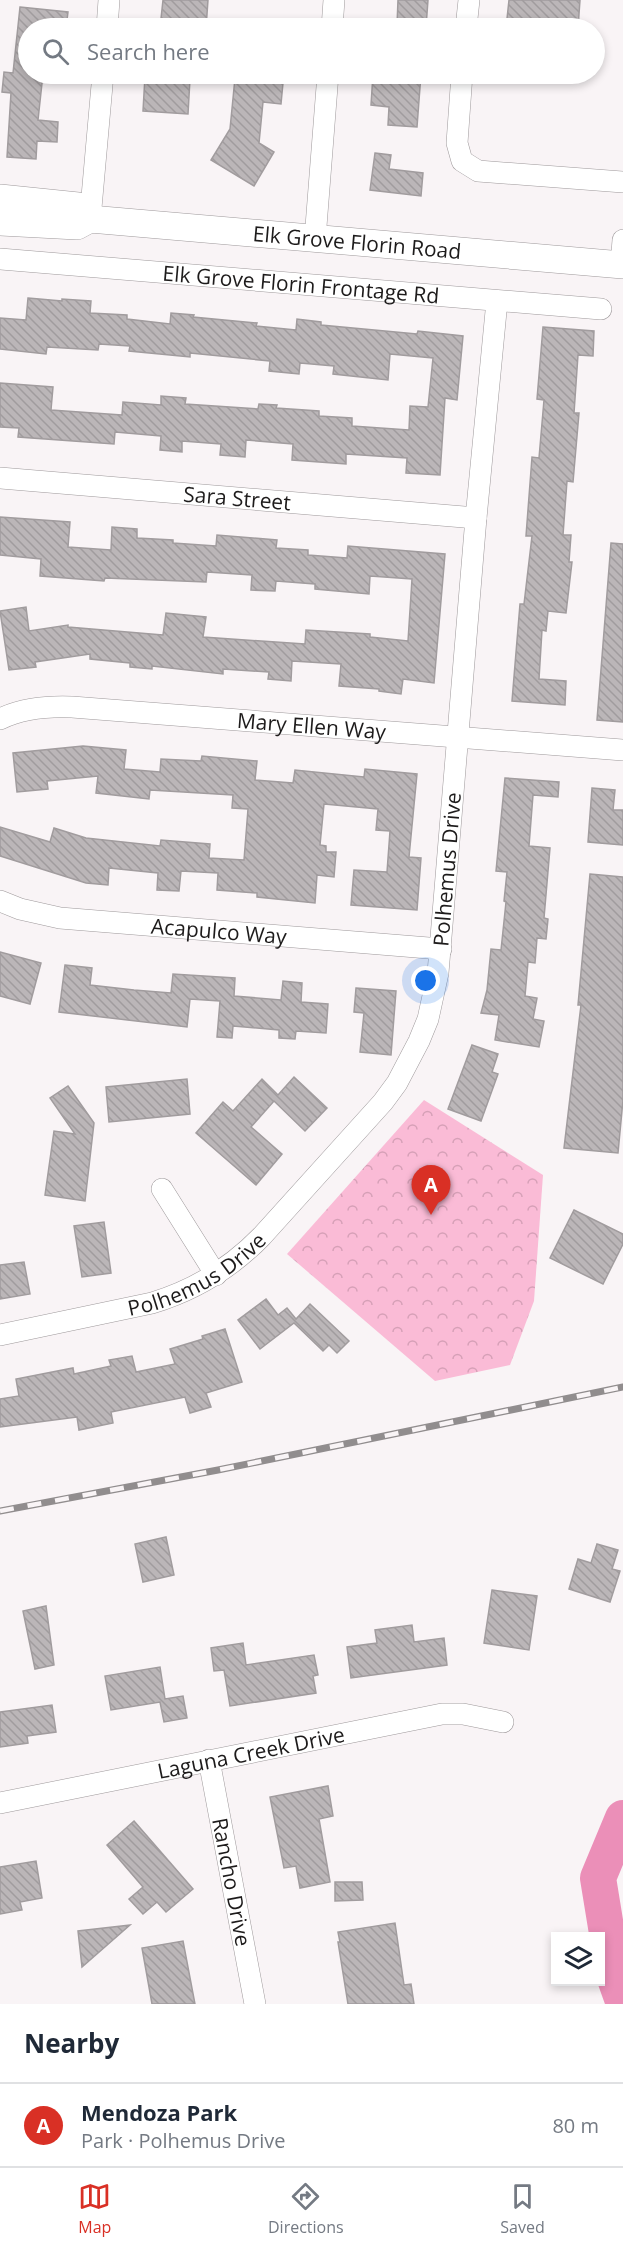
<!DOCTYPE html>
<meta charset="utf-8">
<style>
:root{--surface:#fff;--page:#f6f6f7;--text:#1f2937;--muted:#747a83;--line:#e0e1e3;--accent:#d93025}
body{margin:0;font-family:"Open Sans",sans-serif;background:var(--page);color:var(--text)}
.controls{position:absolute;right:18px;bottom:18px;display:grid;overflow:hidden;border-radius:0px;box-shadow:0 3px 9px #0003}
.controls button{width:54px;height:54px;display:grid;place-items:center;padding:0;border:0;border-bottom:2px solid var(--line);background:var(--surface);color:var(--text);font:30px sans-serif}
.you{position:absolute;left:426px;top:981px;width:21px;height:21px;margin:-15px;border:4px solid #fff;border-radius:50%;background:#1a73e8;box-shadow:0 0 0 9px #1a73e833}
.badge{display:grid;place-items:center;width:39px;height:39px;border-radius:50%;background:var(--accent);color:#fff;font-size:20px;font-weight:700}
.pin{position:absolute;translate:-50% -50px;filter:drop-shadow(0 2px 3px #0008)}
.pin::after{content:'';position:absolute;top:32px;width:21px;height:18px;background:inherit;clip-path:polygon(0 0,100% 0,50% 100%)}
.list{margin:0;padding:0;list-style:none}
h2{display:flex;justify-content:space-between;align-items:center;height:78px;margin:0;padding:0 24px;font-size:26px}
h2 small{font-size:20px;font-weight:400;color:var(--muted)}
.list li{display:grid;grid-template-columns:39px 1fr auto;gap:18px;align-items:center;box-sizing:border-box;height:84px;padding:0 24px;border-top:2px solid var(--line)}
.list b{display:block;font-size:22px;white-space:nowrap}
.list p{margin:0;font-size:20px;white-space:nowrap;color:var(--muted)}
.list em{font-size:20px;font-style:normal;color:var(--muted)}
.icon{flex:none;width:33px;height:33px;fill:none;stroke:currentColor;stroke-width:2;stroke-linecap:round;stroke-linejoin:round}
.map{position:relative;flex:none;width:623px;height:2004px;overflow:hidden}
.search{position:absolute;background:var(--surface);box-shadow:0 3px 9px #0003;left:18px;right:18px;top:18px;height:66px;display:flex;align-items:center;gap:15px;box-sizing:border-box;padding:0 21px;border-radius:33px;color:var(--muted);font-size:22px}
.sheet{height:162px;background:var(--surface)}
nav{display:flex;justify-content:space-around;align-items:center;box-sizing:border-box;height:84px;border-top:2px solid var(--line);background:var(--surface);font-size:16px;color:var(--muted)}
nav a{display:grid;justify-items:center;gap:3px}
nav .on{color:var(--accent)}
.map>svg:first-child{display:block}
</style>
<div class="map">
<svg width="623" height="2004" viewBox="0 0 623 2004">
<defs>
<pattern id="park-crowns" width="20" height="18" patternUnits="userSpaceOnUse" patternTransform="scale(1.5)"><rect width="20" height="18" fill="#fabbd6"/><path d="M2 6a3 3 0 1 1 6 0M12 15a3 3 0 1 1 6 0" fill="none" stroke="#d6a0b7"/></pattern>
<pattern id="building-back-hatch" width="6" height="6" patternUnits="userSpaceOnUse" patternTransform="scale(1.5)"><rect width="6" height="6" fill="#bbb6b8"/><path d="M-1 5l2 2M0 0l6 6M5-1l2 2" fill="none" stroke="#a09c9e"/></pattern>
</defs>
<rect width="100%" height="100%" fill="#f9f4f6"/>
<polygon fill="url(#park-crowns)" points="424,1100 543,1175 534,1301 510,1365 435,1381 287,1254"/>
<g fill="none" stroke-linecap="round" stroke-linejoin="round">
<polyline stroke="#eb8fb8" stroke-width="36" points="623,1818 598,1878 614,1976 623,2001"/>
</g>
<g fill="url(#building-back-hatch)" stroke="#a19c9e" stroke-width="1.5">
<polygon points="163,0 208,0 206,28 160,28"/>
<polygon points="398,0 428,0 426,27 397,25"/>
<polygon points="509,0 580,0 578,28 506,28"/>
<polygon points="20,7 68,12 66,28 28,28 28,74 43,74 38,120 58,122 57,142 37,141 36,159 7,157 11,93 2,92 4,72 13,73"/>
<polygon points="373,74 421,74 417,127 388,125 389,107 371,105"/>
<polygon points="145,76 190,79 188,114 143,111"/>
<polygon points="235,78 283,83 281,104 263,102 259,143 274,152 254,186 211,160 230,129"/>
<polygon points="375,153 391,155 389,169 423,173 421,196 370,190"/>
<polygon points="28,298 62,301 62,299 91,301 90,313 127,315 127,319 170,324 171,313 194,315 193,317 257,323 256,326 296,330 297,319 321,322 321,325 417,334 418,331 463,336 457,400 445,398 440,475 406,473 407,458 346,454 346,464 292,460 293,444 246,440 245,457 220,455 221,444 182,441 182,452 160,450 161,436 115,432 114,444 18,437 19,428 0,427 0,383 53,387 51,410 122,415 123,402 161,405 161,396 186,398 185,404 258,409 259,404 277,405 276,408 319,411 319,416 352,418 352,426 409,430 410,406 428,407 433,358 390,354 388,380 333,374 334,366 300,363 299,374 269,371 270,361 190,353 190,357 129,351 130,346 99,344 98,350 47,347 46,354 0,349 0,318 26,320"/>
<polygon points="543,327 594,331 593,356 578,355 574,413 579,413 573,482 567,481 563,535 571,535 569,562 572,562 566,613 548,611 546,631 542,630 539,679 566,681 565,705 512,701 520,604 524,604 532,536 526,536 532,457 539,458 544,400 537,399"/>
<polygon points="0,517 70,522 68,547 111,550 112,527 137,529 137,538 173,540 173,543 216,546 217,535 277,540 276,548 308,550 308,555 347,558 348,546 445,554 434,683 403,679 401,694 379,691 379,689 339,686 341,664 292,661 291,681 268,679 269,672 223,669 223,674 152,666 152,669 130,667 130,663 90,659 90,654 35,662 36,667 9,670 0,611 26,607 29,631 68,625 68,627 163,635 166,613 206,617 203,637 305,644 306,630 370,634 370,637 408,641 412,579 370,576 369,594 315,589 315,584 276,581 275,591 251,590 252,575 207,572 206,582 105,578 104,581 40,576 41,559 0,555"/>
<polygon points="611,543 623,544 623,722 597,720"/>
<polygon points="83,746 126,750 124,769 160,772 161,759 201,761 202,756 257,761 255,780 293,783 295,770 364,777 365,769 417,774 409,857 421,858 417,910 351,905 354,870 387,872 390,831 376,830 378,809 324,804 320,845 326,846 326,852 336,852 334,877 317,875 315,903 257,897 257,893 217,890 218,873 181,871 179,891 157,890 158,873 109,868 108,885 86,883 0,856 0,827 50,842 54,828 86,838 160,846 161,840 210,844 209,858 244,860 248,809 232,808 233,795 150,790 149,799 96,793 98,776 47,781 48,789 17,792 13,753"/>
<polygon points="505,778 559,782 558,797 533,795 529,846 550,848 544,918 548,919 546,939 537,938 535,963 528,962 525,996 537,998 533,1019 544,1021 539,1047 495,1040 499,1015 481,1013 487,990 491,949 501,950 506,902 504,901 507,872 496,871"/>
<polygon points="592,788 615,790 613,810 623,810 623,845 588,842"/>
<polygon points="590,874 623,877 623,1100 618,1153 564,1148 581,1005 578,1005"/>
<polygon points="0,952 41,963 30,1004 0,996"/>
<polygon points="65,965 92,968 90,985 134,990 171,993 173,974 235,978 234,996 281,1000 283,981 302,983 301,1002 328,1004 326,1033 296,1031 295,1039 279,1038 279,1030 233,1026 232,1038 217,1037 220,1001 190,999 187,1027 59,1012"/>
<polygon points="356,988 396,991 391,1055 360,1052 364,1013 354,1012"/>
<polygon points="472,1045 498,1054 492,1072 498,1074 481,1121 448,1109"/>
<polygon points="294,1077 327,1108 305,1131 274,1101 251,1127 282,1154 256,1185 196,1133 223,1102 233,1111 262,1079 278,1095"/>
<polygon points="187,1079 190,1114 109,1122 106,1087"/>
<polygon points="68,1086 94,1123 85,1201 45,1195 54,1131 75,1134 50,1098"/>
<polygon points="574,1210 623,1234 623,1244 603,1284 550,1258"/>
<polygon points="104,1222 111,1273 82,1277 74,1226"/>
<polygon points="24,1262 30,1294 0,1299 0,1265"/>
<polygon points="266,1299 278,1315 287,1308 296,1319 310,1304 349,1341 337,1353 329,1345 323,1351 294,1323 260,1349 238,1320"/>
<polygon points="225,1329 242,1382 206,1393 211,1407 190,1413 185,1397 111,1412 113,1423 79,1430 77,1417 0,1427 0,1399 19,1396 16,1379 73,1368 74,1374 111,1366 109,1360 132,1356 136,1372 175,1364 170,1349 203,1339 202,1336"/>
<polygon points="166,1537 174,1575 143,1582 135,1544"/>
<polygon points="597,1544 618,1550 612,1569 620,1571 610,1602 569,1589 578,1559 591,1563"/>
<polygon points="492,1590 537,1596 529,1650 484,1643"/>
<polygon points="46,1606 54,1665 35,1669 23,1611"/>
<polygon points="412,1625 414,1642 444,1638 447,1665 351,1678 347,1647 377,1643 375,1630"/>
<polygon points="243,1643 246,1665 314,1655 318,1675 313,1676 316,1693 230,1706 224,1670 214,1671 211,1648"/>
<polygon points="160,1667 165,1699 183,1696 187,1718 164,1722 160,1702 111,1710 105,1676"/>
<polygon points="52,1705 56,1732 27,1736 28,1743 0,1747 0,1712"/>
<polygon points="328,1786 333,1816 319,1819 330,1882 300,1888 296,1866 284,1868 270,1797"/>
<polygon points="134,1821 193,1889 166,1912 157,1902 143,1914 129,1899 143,1887 107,1845"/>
<polygon points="36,1861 42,1898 20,1902 22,1910 0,1914 0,1867"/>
<polygon points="335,1882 362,1882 363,1900 335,1901"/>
<polygon points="395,1923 404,1985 411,1984 414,2004 348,2004 338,1942 340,1942 338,1932"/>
<polygon points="130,1925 82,1967 78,1931"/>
<polygon points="183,1941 195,2004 152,2004 142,1948"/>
</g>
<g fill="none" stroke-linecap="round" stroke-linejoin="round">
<g stroke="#9e999b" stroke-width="22">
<g id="minor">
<polyline points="107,28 109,0"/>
<polyline points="332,28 334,0"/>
<polyline points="466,28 469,0"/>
<polyline points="462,74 457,143 462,161 478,171 623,182"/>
<polyline points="90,219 103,74"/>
<polyline points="315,239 328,74"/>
<path id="s1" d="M 0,259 L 601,309"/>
<polyline points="621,265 623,240"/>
<path id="s2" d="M 0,478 L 476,518"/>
<path id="s3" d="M 0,719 C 23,708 47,706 72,707 L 623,750"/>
<path id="s4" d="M 0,901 L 20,909 L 60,918 L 441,949"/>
<polyline points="162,1189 216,1275"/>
<path id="s5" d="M 0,1335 L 152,1303 C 195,1290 231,1268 262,1236 L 383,1102 L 397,1083 L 419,1041 L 428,1019 L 438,973 L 476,518 L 497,301"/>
<path id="s6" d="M 209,1760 L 255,2004"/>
<path id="s7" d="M 0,1803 L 442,1714 L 463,1714 L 503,1722"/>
</g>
</g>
<g stroke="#9e999b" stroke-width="28">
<g id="major">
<polyline points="0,198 78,206 90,219"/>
<path id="s8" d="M 0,222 L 77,226 L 90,219 L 623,265"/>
</g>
</g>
<use href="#minor" stroke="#fff" stroke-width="21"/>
<use href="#major" stroke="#fff" stroke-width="27"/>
<g stroke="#918d8e" stroke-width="7">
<polyline id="rail" points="0,1511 218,1470 623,1387"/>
</g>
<use href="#rail" stroke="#f9f4f6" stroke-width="4.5" stroke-dasharray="14" stroke-linecap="butt"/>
</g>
<g text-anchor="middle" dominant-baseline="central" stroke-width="5" stroke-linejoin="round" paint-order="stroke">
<g font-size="21" fill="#1d1b1b" stroke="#f9f4f6">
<text stroke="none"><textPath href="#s8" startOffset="360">Elk Grove Florin Road</textPath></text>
<text stroke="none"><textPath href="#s1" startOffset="302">Elk Grove Florin Frontage Rd</textPath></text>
<text stroke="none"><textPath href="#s2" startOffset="238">Sara Street</textPath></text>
<text stroke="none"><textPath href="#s3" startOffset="314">Mary Ellen Way</textPath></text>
<text stroke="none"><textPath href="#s5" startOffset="712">Polhemus Drive</textPath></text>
<text stroke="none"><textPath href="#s4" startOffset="222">Acapulco Way</textPath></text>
<text stroke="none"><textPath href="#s5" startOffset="208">Polhemus Drive</textPath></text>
<text stroke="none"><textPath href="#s7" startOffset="256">Laguna Creek Drive</textPath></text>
<text stroke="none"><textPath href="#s6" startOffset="124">Rancho Drive</textPath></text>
</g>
</g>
</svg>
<div class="controls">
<button><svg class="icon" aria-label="layers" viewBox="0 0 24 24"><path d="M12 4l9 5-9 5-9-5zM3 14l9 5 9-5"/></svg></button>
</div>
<div class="you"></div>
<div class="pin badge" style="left:431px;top:1215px">A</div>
<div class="search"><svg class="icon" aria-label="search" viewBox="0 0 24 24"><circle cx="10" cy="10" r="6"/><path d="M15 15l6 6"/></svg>Search here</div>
</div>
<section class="sheet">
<h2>Nearby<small></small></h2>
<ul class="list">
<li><span class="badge">A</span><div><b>Mendoza Park</b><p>Park · Polhemus Drive</p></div><em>80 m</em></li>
</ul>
</section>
<nav>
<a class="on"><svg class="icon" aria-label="map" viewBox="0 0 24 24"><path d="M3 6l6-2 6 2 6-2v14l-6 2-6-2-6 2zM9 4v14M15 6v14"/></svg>Map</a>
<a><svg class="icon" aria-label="directions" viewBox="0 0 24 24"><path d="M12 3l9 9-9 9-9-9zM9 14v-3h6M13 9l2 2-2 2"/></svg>Directions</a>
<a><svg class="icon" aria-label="saved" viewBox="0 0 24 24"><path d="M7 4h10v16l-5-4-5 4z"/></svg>Saved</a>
</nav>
